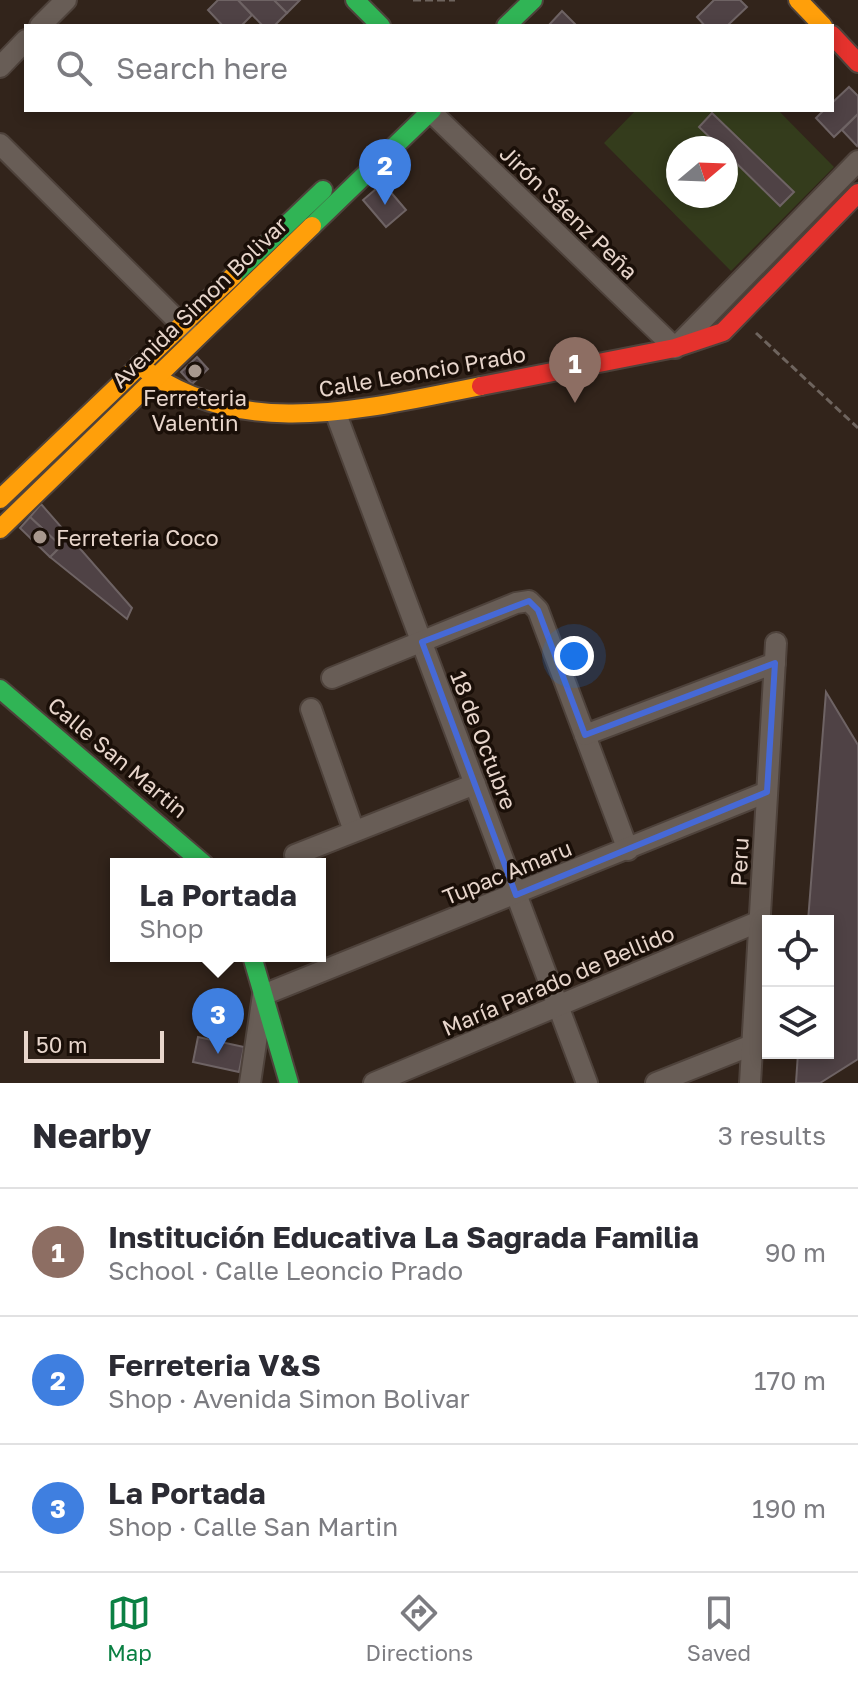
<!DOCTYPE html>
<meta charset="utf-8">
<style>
:root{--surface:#fff;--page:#f2f2f3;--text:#2b2b33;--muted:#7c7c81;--line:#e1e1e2;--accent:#0b8043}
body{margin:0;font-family:"Golos Text",sans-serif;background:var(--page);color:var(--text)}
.controls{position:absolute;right:24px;bottom:24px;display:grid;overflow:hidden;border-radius:0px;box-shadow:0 4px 12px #0003}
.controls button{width:72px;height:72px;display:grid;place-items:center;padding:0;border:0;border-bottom:2px solid var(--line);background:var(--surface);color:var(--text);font:40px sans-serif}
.compass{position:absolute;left:666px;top:136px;width:72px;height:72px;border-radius:50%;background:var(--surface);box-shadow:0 4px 12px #0003;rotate:71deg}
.scale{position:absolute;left:24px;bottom:20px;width:140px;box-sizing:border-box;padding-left:8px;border:4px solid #e8d6cc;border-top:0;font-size:22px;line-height:28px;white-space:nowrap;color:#e8d6cc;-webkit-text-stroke:6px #1a0f08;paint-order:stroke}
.you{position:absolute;left:574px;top:656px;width:28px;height:28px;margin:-20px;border:6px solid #fff;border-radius:50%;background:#1a73e8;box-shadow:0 0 0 12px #1a73e833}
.badge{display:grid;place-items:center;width:52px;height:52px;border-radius:50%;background:var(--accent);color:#fff;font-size:26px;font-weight:700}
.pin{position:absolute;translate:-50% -66px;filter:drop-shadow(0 2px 4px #0008)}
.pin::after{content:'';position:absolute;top:42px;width:28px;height:24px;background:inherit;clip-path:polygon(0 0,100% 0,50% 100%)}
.popup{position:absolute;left:110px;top:858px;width:216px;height:104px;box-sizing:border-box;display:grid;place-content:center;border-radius:0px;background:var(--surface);filter:drop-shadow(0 2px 6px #0005);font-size:26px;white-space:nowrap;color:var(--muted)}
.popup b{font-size:30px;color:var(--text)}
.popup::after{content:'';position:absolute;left:50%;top:100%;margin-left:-16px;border:16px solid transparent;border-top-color:var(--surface)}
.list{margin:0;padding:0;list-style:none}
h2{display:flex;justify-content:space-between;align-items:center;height:104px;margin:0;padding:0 32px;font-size:34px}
h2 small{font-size:26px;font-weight:400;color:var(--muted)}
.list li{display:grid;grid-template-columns:52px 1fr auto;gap:24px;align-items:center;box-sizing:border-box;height:128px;padding:0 32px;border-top:2px solid var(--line)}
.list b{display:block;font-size:30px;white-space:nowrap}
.list p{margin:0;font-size:26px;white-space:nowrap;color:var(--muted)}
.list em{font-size:26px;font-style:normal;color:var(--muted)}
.icon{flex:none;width:44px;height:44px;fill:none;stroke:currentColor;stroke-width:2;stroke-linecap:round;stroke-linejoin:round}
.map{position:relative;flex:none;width:858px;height:1083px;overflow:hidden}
.search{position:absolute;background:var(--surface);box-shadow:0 4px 12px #0003;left:24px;right:24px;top:24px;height:88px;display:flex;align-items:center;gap:20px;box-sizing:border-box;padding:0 28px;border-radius:0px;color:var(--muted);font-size:30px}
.sheet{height:488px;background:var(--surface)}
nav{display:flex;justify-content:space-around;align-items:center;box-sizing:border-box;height:112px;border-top:2px solid var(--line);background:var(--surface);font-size:22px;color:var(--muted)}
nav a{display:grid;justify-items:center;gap:4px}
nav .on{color:var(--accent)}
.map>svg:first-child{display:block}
</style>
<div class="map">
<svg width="858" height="1083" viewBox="0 0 858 1083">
<rect width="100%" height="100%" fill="#32241b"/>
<path fill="#343c1c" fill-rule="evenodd" d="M 636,110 L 778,110 L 834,167 L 731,271 L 604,143 ZM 678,148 L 726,148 L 726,196 L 678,196 Z"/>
<g fill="#4f4245" stroke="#6e6364" stroke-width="2">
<polygon points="218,0 238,0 252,15 241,26 223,26 208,10"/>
<polygon points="238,0 274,0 287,13 274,26 263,26"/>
<polygon points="274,0 300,0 287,13"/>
<polygon points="714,0 740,0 747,7 727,26 705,26 697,17"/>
<polygon points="562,11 577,26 548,26"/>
<polygon points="849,87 858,96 858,114 834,137 816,118 824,110 832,110 832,103"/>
<polygon points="712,113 794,192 780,206 726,153 726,148 721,148 699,127"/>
<polygon points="858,114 858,144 857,146 842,130"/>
<polygon points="383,183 406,210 386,227 363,200"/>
<polygon points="197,357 208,369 192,384 181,372"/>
<polygon points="41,504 132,608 127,619 50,557 61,546 30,517"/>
<polygon points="30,517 61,546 50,557 20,528"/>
<polygon points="826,692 858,745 858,1059 820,1083 796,1083 798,1053 828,1053 828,921 808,921"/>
<polygon points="198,1037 244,1047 239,1072 193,1062"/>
</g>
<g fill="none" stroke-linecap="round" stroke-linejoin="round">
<g stroke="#4e423b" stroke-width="24">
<g id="street">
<polyline points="40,26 66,0"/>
<polyline points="0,67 26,40"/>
<polyline points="429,110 675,348 858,161"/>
<polyline points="0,144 190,333"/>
<polyline points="336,414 587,1083"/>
<polyline points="332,678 516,603 529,601 538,610 628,850"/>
<polyline points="311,709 354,831"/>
<polyline points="585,735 775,663"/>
<polyline points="295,855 475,784"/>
<polyline points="250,1083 263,995 767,792"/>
<polyline points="374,1083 760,921"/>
<polyline points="656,1083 752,1045"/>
<polyline points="750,1083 776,643"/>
</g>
</g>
<g stroke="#4e423b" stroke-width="22">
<g id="fast">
<polyline points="355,0 381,26"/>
<polyline points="506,26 533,0"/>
<polyline points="312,226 432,110"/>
<polyline points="233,276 323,190"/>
<polyline points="0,689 204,864"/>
<polyline points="252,956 289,1083"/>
</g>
</g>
<g stroke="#4e423b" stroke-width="22">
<g id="slow">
<polyline points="798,0 823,26"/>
<path d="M 139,365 C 240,444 367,408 481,386"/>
<polyline points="0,499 233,276"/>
<polyline points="0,529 312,226"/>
</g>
</g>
<g stroke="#4e423b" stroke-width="22">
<g id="jam">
<polyline points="832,35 858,63"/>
<polyline points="481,386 675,348 723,332 858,193"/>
</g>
</g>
<g stroke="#6e645e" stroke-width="3" stroke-dasharray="8 4" stroke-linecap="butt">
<polyline points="413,0 455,0"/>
<polyline points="756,333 858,428"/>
</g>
<use href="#street" stroke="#685d56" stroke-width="20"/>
<use href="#fast" stroke="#30b455" stroke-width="18"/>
<use href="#slow" stroke="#ff9f0a" stroke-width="18"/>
<use href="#jam" stroke="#e5322d" stroke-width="18"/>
</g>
<path fill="none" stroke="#4669d6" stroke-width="6" stroke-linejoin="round" d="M 529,601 L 538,610 L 585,735 L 775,663 L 767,792 L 516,895 L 422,642 Z"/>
<g fill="#a8988e" stroke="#1a0f08" stroke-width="3">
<circle cx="195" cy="371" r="8"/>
<circle cx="40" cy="537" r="8"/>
</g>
<g text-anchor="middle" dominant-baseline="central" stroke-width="7" stroke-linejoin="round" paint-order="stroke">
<g font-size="22" fill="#e8d6cc" stroke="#1a0f08">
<text transform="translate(569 212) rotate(44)">Jirón Sáenz Peña</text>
<text transform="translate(199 302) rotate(-44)">Avenida Simon Bolivar</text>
<text transform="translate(422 371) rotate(-10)">Calle Leoncio Prado</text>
<text transform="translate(484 740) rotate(69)">18 de Octubre</text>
<text transform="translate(118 757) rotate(40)">Calle San Martin</text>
<text transform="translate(739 862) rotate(-87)">Peru</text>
<text transform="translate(507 872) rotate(-22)">Tupac Amaru</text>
<text transform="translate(558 980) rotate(-23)">María Parado de Bellido</text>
</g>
<g font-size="22" fill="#e8d6cc" stroke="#1a0f08">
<text x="195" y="397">Ferreteria<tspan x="195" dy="25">Valentin</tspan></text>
<text x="56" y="537" text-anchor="start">Ferreteria Coco</text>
</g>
</g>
</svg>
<div class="controls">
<button><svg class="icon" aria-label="locate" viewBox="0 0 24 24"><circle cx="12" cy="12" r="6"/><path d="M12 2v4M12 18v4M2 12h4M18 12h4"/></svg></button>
<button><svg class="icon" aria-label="layers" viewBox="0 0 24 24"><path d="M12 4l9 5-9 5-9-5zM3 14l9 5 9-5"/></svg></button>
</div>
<svg class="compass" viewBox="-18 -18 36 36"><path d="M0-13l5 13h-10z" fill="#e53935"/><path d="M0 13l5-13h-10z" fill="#7c7c81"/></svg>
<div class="scale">50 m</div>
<div class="you"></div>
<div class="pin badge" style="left:575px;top:403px;background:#8d6e63">1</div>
<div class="pin badge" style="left:385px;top:205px;background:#3f7fe0">2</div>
<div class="pin badge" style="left:218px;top:1054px;background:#3f7fe0">3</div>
<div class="popup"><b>La Portada</b>Shop</div>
<div class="search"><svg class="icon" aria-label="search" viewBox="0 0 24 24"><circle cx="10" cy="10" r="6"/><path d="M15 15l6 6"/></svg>Search here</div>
</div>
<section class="sheet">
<h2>Nearby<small>3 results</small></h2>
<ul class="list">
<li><span class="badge" style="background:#8d6e63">1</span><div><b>Institución Educativa La Sagrada Familia</b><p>School · Calle Leoncio Prado</p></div><em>90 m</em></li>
<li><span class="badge" style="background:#3f7fe0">2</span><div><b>Ferreteria V&amp;S</b><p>Shop · Avenida Simon Bolivar</p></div><em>170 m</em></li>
<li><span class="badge" style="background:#3f7fe0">3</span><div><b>La Portada</b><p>Shop · Calle San Martin</p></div><em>190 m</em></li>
</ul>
</section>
<nav>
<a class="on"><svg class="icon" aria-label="map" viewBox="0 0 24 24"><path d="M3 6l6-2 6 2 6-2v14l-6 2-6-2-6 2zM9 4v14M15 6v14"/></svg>Map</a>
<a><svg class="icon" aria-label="directions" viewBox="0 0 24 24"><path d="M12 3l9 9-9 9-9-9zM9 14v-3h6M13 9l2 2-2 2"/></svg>Directions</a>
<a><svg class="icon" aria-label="saved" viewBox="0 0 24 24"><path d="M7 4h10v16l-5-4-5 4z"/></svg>Saved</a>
</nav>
